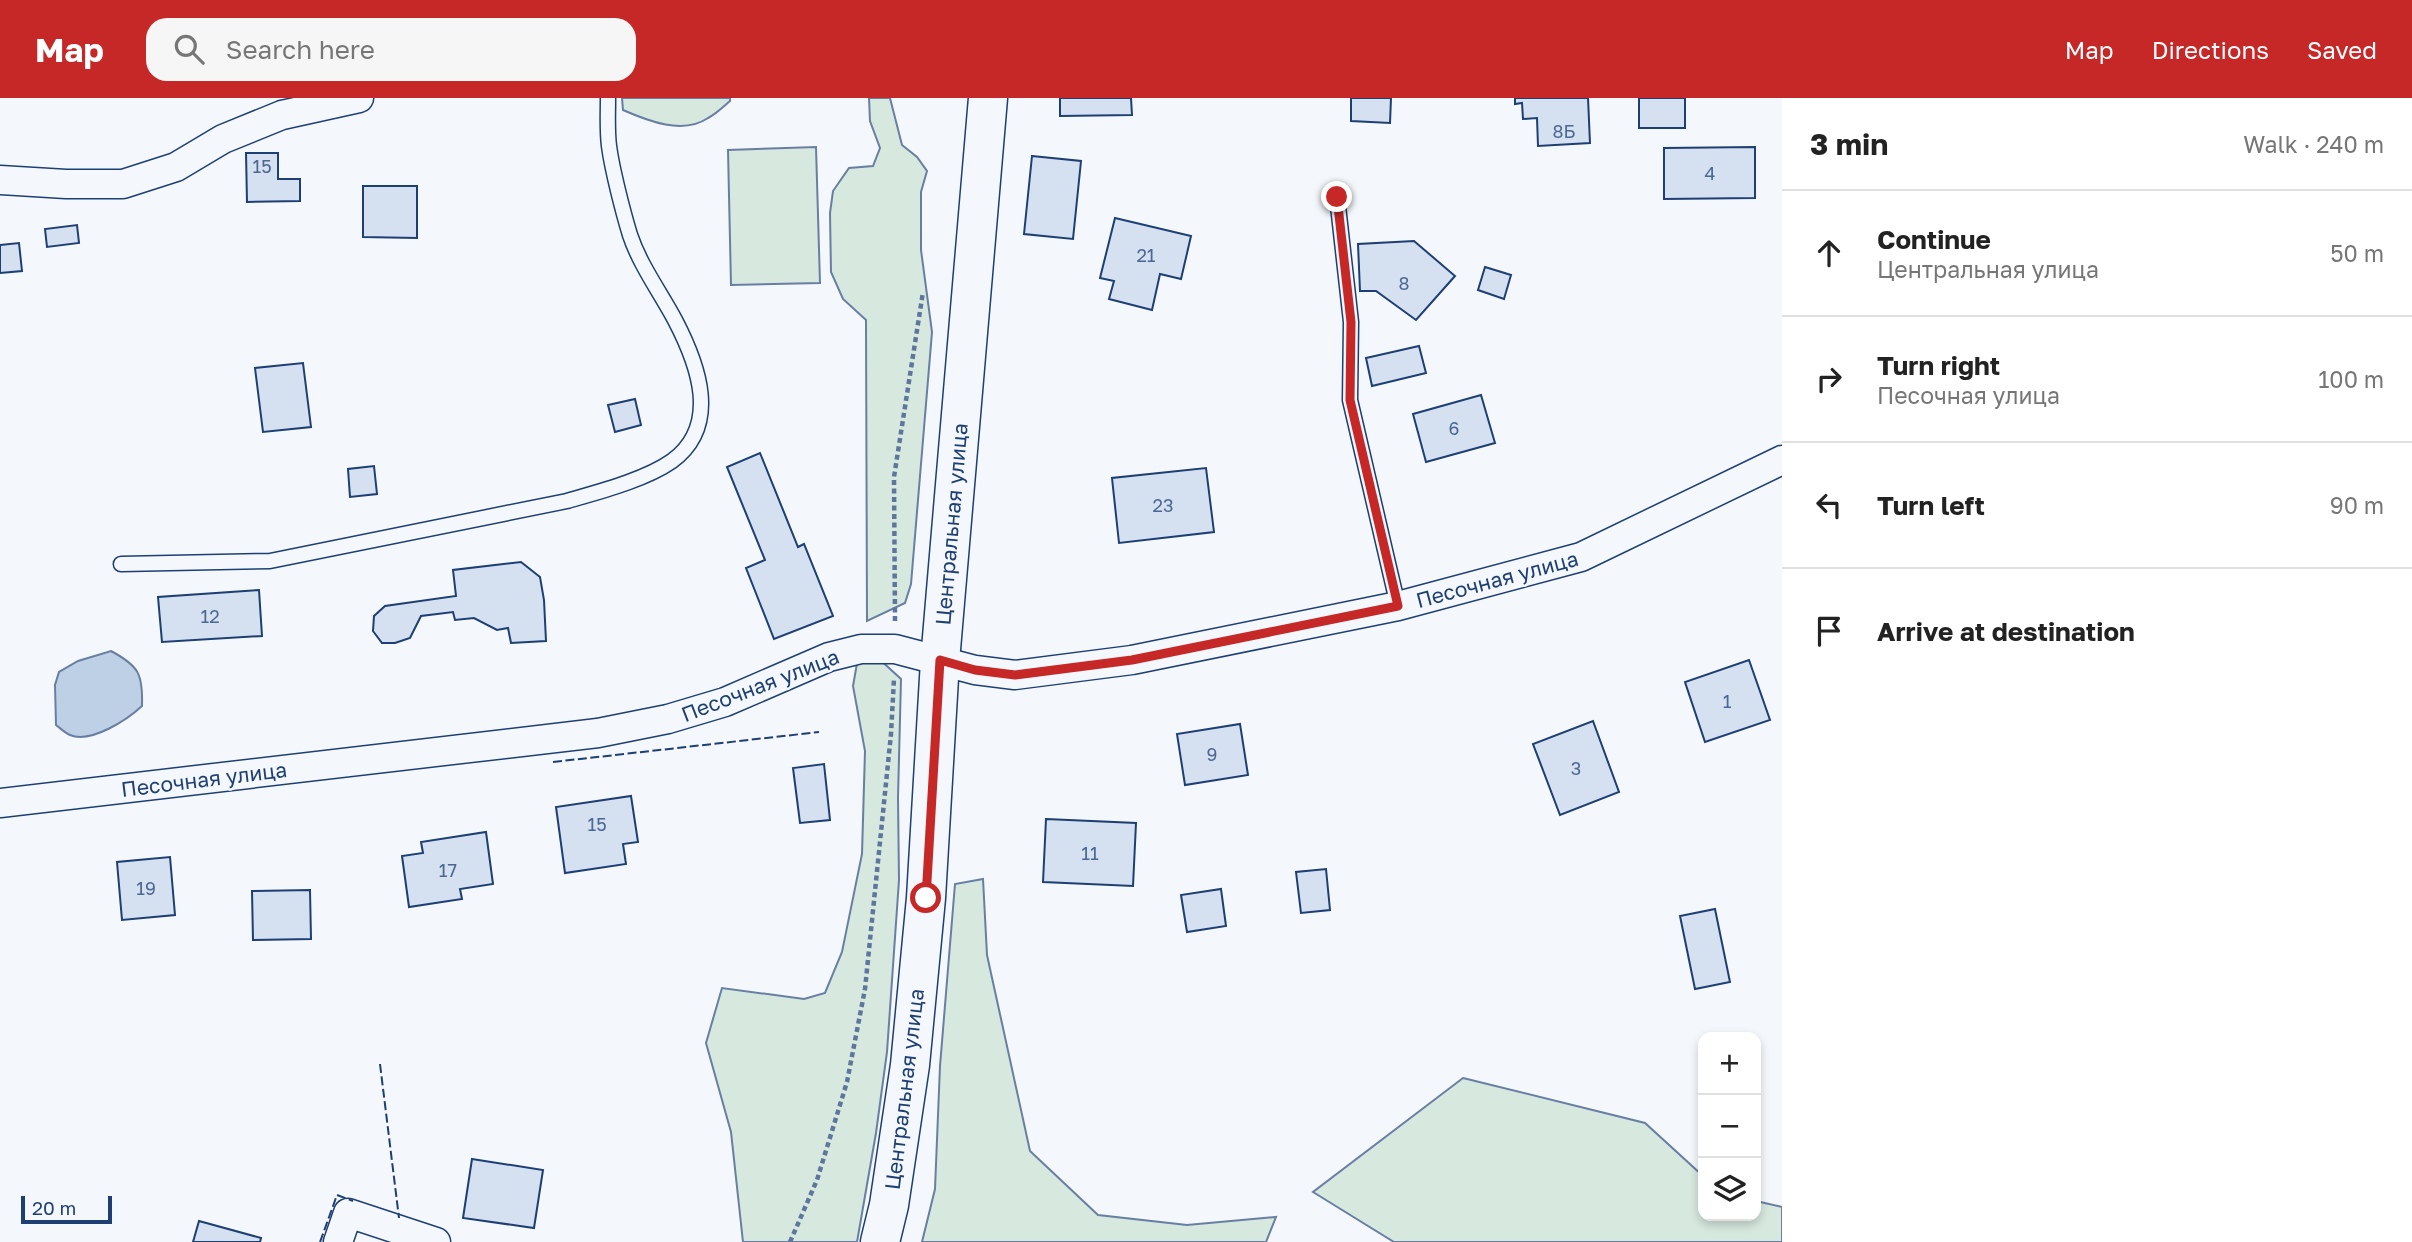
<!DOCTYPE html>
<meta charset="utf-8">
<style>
:root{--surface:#fff;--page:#f6f6f6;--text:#222;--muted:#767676;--line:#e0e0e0;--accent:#c62828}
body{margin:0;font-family:"Golos Text",sans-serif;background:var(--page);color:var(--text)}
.controls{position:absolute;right:21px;bottom:21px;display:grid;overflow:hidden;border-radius:14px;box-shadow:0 4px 10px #0003}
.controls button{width:63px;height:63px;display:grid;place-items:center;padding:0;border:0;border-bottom:2px solid var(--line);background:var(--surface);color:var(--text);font:35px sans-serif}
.scale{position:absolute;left:21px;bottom:18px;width:91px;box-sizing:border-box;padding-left:7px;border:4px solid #1d3f73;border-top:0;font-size:19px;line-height:24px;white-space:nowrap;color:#1d3f73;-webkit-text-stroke:5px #f4f7fb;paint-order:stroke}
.stop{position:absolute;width:21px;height:21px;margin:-16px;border:5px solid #c62828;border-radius:50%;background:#fff}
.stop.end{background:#c62828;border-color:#fff;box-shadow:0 2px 7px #0008}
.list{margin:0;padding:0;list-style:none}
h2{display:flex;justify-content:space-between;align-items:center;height:91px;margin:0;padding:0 28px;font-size:30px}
h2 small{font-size:23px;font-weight:400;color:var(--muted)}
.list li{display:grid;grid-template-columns:46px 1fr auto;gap:21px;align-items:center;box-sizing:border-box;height:126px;padding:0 28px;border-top:2px solid var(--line)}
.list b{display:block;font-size:26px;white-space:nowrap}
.list p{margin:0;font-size:23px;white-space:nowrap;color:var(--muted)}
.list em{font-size:23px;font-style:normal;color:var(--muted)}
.icon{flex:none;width:38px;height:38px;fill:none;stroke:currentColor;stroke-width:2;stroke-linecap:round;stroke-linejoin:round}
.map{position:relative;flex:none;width:1782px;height:1144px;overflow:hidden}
header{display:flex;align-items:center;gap:42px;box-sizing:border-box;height:98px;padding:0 35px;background:var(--accent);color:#fff}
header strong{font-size:33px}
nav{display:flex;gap:38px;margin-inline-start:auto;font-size:24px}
.search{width:490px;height:63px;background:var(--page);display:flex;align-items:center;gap:18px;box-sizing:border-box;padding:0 24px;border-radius:21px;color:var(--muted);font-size:26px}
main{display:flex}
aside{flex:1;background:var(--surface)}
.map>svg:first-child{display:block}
</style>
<header>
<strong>Map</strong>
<div class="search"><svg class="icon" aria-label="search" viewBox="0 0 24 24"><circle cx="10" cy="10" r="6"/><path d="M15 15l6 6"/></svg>Search here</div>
<nav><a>Map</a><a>Directions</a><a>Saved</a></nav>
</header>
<main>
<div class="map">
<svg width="1782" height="1144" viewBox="0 0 1782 1144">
<rect width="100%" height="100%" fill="#f4f7fb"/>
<g fill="#d7e8df" stroke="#687fa3" stroke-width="2">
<path d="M 622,0 L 730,0 L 730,3 C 723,9 716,16 708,20 C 683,37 648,23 623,12 Z"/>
<polygon points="869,0 890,0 902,47 917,59 927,73 921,94 921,152 932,234 911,486 905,505 867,523 866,222 843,201 831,174 830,115 833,93 849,70 873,68 880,50 870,23"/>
<polygon points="816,49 820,185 731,187 728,52"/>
<polygon points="859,554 877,559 901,581 898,700 899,782 887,954 876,1035 857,1144 743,1144 731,1034 706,945 722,890 804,901 825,895 842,854 862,756 865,653 853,588"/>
<polygon points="983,781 987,857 1030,1053 1098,1117 1187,1127 1276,1119 1266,1144 922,1144 935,1091 940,968 955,786"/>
<polygon points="1463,980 1645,1025 1703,1078 1703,1118 1756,1118 1756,1103 1782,1109 1782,1144 1394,1144 1313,1094"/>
</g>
<path fill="#bed0e5" stroke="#687fa3" stroke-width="2" d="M 111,553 C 139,568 143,576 142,608 C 128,621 91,646 70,637 C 65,635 60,630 56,627 L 55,587 L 59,574 L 78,563 Z"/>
<g fill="#d5e0f0" stroke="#1d3f73" stroke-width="2">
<polygon points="1060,0 1131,0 1132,17 1060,18"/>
<polygon points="1351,0 1391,0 1390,25 1351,23"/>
<polygon points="1515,0 1588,0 1590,45 1538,48 1537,20 1523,21 1522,5 1515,6"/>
<rect x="1639" y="0" width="46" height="30"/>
<polygon points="1755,49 1755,100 1664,101 1664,50"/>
<polygon points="246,55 278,55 278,81 300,81 300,103 247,104"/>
<polygon points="1032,58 1081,63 1073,141 1024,136"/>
<polygon points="363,88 417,88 417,140 363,139"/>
<polygon points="1115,120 1191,138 1181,181 1160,176 1152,212 1109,201 1114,183 1100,180"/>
<polygon points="77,127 79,145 47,149 45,131"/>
<polygon points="1414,143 1455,178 1416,222 1376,193 1360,193 1358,146"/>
<polygon points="19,145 22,173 0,175 0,147"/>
<polygon points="1485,169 1511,177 1504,201 1478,192"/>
<polygon points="1419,248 1426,275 1372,288 1366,260"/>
<polygon points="303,265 311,329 263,334 255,270"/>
<polygon points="1481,297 1495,345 1426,364 1413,316"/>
<polygon points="635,301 641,327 615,334 608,307"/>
<polygon points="760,355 798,449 804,446 833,518 774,541 746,470 765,462 727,369"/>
<polygon points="374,368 377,396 350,399 348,371"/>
<polygon points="1206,370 1214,434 1119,445 1112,380"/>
<polygon points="521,464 540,479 544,502 546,543 511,545 508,530 497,532 474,520 455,522 453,514 421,518 410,540 395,545 382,545 373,533 374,518 385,508 456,498 453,472"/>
<polygon points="259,492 262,538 162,544 158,499"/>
<polygon points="1749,562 1770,622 1705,644 1685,584"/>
<polygon points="1593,623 1619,694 1560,717 1533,646"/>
<polygon points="1240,626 1248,677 1185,687 1177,636"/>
<polygon points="824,666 830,722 800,725 793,670"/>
<polygon points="631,698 638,744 623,746 626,766 565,775 556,709"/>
<polygon points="1046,721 1136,725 1133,788 1043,784"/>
<polygon points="486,734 493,786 460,791 462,801 409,809 402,758 423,755 421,744"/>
<polygon points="170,759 175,817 122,822 117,764"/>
<polygon points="1326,771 1330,812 1301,815 1296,774"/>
<polygon points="1221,791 1226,828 1187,834 1181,797"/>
<polygon points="310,792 311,841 253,842 252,793"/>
<polygon points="1715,811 1730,884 1695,891 1680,818"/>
<polygon points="472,1061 543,1072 534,1130 463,1120"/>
<polygon points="199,1123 261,1140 260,1144 193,1144"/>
</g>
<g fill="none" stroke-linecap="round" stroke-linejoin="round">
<g stroke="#1d3f73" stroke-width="17">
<g id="lane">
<polyline points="1337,99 1351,224 1350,302 1398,508"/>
<path d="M 121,466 L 270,463 L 567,403 C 598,394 645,382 672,363 C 721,327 698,266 675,222 C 660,194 640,167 630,137 C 623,114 612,71 609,48 C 607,32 608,16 608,0"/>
</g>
</g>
<g stroke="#1d3f73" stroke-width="31">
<g id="street">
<polyline points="0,82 66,86 123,86 176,69 223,41 282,17 359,0"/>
<polyline points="0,705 598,635 668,621 725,604 829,559 861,551 895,551 975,572 1015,577 1132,562 1398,508 1581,459 1782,362"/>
<polyline points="338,1144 348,1115 436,1144"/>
</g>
</g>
<g stroke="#1d3f73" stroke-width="41">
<polyline id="secondary" points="880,1144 889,1107 910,967 926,800 940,563 988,0"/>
</g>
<g stroke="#5e769c" stroke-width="4.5" stroke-dasharray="5 3.5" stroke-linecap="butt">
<polyline points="895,523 894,379 923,194"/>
<polyline points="790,1144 817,1082 847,984 865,891 891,636 894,581"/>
</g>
<use href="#lane" stroke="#f4f7fb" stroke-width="14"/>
<use href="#street" stroke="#f4f7fb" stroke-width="28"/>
<use href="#secondary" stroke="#f4f7fb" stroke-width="38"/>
<g stroke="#1d3f73" stroke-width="2" stroke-dasharray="9 3.5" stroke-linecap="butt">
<polyline points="553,664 819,634"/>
<polyline points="380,966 399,1120"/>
<polyline points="320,1144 337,1097 353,1103"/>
</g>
</g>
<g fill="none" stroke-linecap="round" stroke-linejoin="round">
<polyline stroke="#c62828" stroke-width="9" points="926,800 940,562 975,572 1015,577 1132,562 1398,508 1350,302 1351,224 1337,99"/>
</g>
<g text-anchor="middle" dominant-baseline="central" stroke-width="5" stroke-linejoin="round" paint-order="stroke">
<g font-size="18" fill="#4b6792">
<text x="1564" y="33">8Б</text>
<text x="262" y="68">15</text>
<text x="1710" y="75">4</text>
<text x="1146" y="157">21</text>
<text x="1404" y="185">8</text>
<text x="1454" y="330">6</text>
<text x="1163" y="407">23</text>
<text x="210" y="518">12</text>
<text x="1727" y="603">1</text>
<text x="1212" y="656">9</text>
<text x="1576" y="670">3</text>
<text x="597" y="726">15</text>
<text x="1090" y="755">11</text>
<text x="448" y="772">17</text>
<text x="146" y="790">19</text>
</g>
<g font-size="21" fill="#1d3f73" stroke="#f4f7fb">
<text transform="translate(951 426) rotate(-85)">Центральная улица</text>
<text transform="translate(1497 481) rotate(-15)">Песочная улица</text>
<text transform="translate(760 587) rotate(-21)">Песочная улица</text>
<text transform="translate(204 681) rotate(-7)">Песочная улица</text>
<text transform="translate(904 991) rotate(-83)">Центральная улица</text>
</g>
</g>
</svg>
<div class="controls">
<button>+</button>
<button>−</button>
<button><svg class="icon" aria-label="layers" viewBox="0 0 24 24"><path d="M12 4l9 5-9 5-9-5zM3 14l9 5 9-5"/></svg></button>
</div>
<div class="scale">20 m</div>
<div class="stop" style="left:926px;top:800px"></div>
<div class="stop end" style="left:1337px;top:99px"></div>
</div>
<aside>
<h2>3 min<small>Walk · 240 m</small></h2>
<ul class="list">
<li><svg class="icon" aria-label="ahead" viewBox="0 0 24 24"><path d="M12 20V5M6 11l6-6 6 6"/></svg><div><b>Continue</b><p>Центральная улица</p></div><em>50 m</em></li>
<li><svg class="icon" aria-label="right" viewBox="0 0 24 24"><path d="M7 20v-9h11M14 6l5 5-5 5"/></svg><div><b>Turn right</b><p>Песочная улица</p></div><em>100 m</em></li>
<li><svg class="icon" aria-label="left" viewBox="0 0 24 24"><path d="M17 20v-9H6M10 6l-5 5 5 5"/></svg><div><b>Turn left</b></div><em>90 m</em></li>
<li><svg class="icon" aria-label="arrive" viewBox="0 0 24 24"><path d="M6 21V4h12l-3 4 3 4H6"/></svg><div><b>Arrive at destination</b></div></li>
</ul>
</aside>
</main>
